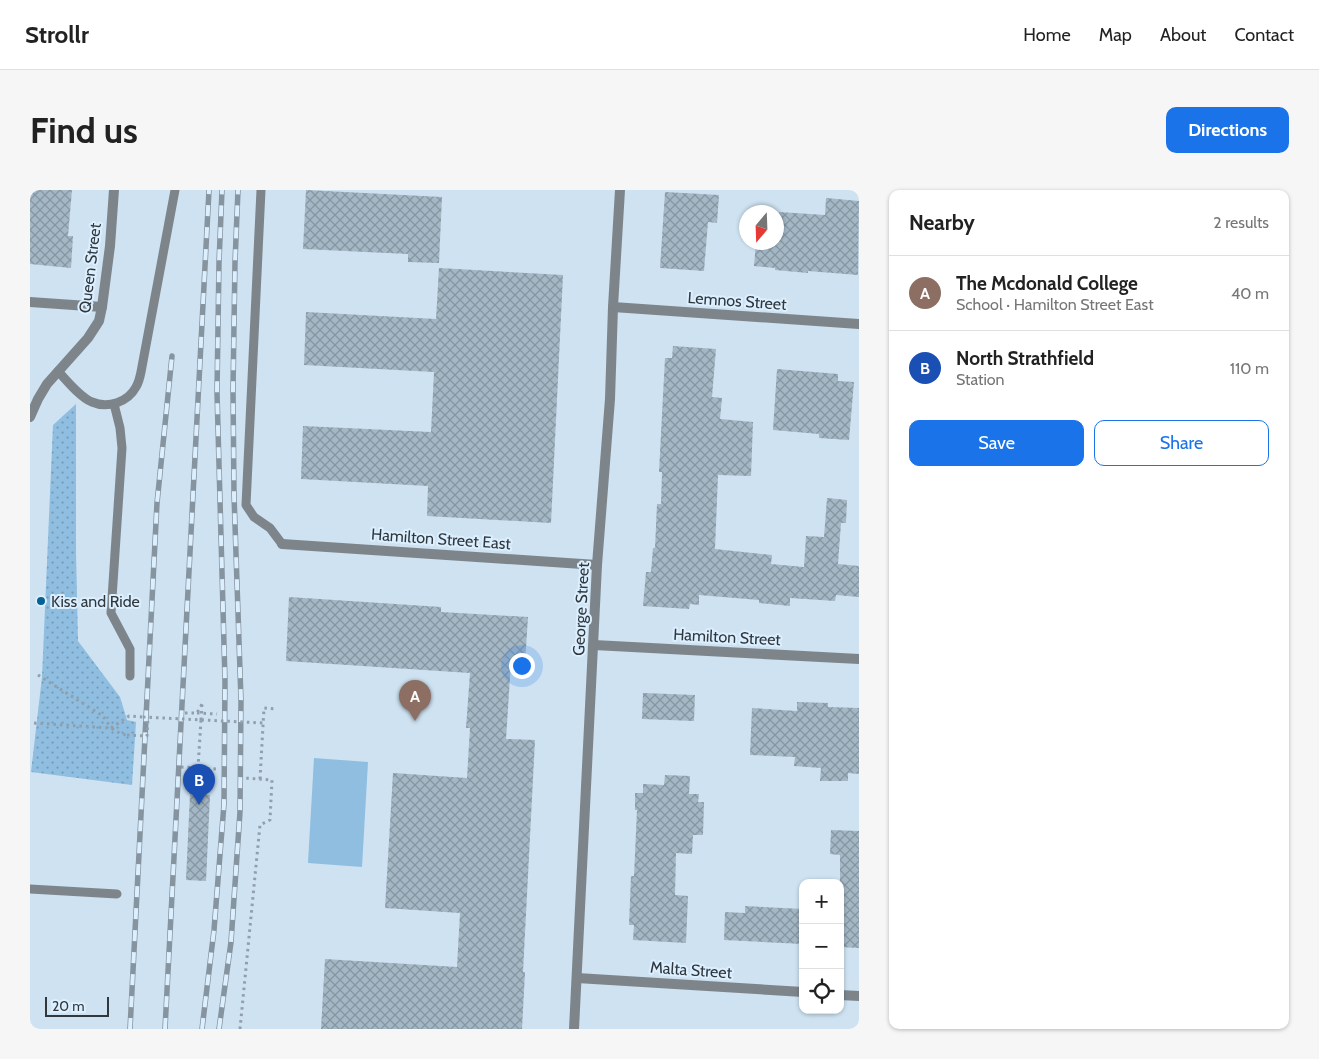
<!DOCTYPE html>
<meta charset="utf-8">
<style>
:root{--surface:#fff;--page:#f6f6f6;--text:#222;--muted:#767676;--line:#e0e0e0;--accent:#1a73e8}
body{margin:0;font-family:Cabin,sans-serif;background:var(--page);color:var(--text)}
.controls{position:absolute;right:15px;bottom:15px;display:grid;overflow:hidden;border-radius:10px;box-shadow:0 1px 4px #0004}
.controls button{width:45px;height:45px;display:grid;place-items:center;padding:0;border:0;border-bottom:1px solid var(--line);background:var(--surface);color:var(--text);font:25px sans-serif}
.compass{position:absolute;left:709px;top:15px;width:45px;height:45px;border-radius:50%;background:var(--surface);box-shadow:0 1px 4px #0004;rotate:199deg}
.scale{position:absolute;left:15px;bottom:12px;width:64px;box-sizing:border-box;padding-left:5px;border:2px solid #30373d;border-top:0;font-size:14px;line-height:18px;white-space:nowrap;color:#30373d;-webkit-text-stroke:4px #dcefff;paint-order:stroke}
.you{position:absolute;left:491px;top:475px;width:18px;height:18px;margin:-12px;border:4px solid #fff;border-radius:50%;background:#1a73e8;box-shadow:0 0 0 8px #1a73e833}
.badge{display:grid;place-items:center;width:32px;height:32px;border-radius:50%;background:var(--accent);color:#fff;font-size:16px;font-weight:700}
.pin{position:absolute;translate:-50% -41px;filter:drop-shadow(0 1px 2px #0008)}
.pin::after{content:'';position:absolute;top:26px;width:18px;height:15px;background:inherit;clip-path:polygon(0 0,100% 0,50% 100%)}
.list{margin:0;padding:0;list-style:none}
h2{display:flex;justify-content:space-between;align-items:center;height:65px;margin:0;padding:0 20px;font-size:21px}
h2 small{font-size:16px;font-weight:400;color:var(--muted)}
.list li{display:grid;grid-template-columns:32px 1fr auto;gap:15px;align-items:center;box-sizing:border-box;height:75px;padding:0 20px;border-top:1px solid var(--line)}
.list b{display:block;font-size:19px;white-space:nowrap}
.list p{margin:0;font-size:16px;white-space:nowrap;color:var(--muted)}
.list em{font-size:16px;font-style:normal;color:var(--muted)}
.actions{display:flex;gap:10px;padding:15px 20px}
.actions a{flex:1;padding:11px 0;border:1px solid var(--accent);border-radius:10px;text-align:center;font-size:18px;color:var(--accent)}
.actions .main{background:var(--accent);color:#fff}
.icon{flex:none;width:28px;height:28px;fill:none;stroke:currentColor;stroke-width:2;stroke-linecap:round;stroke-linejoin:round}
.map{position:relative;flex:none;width:829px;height:839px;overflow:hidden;border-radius:10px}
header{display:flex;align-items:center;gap:30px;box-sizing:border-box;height:70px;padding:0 25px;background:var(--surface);border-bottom:1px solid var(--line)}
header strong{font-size:24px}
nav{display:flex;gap:28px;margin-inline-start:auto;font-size:18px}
.intro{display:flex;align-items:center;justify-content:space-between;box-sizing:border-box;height:120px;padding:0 30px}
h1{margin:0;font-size:35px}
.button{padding:12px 22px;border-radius:10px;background:var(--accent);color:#fff;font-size:18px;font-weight:700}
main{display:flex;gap:30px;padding:0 30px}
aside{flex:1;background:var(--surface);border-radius:10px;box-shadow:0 1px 4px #0004}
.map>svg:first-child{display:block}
</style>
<header>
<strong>Strollr</strong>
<nav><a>Home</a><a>Map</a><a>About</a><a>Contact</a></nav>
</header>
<div class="intro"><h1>Find us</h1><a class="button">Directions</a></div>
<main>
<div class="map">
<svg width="829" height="839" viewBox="0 0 829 839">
<defs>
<pattern id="park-dots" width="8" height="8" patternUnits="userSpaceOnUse" patternTransform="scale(1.25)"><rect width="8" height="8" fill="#8fbee0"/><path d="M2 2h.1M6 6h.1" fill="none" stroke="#759bb7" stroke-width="1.8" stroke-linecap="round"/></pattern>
<pattern id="building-cross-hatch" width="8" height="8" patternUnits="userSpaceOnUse" patternTransform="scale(1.25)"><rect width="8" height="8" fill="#a4b7c5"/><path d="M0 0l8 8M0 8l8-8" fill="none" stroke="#8696a1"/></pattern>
</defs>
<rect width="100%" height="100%" fill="#cee2f1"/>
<polygon fill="#8fbee0" points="284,568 338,572 332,677 278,673"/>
<polygon fill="url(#park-dots)" points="46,214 46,363 48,451 90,507 97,530 106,532 102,595 1,582 12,487 23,235"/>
<g fill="url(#building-cross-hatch)">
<polygon points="0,0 42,0 38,46 43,46 41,78 0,74"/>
<polygon points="276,0 412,7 409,73 378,72 378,64 273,59"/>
<polygon points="635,2 689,5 687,33 678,32 674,81 630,78"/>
<polygon points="796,8 829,11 828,85 778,81 778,83 745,80 745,78 724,76 726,52 747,52 749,22 795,25"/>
<polygon points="409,78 533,85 521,333 397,326 398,296 271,289 273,236 401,242 404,182 274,175 276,122 406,129"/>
<polygon points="643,156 686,159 682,207 692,208 690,229 723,232 721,286 688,285 685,359 742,365 741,374 774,377 776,346 794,347 797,308 817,310 816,333 811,333 808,374 829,376 829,407 806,405 805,411 760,408 760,416 729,413 729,410 669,405 669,415 660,414 659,419 613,416 616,382 621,382 623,358 625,358 627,314 631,314 632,282 629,282 635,168 642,168"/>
<polygon points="747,179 808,184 808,191 824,192 819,250 789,248 789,244 743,240"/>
<polygon points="259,407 411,417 411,422 498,427 495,473 481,472 476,549 505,550 493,782 495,782 492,839 291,839 295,769 427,777 430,723 355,718 363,583 437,588 440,538 436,538 440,483 256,471"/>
<polygon points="613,503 665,505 664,531 612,529"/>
<polygon points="767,512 798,513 798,517 829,518 829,584 818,583 818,591 790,591 791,578 764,576 765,567 720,565 722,518 767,521"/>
<polygon points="635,585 660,586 659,604 669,604 668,612 674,612 673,645 663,645 662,664 646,663 645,705 658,706 656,753 603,750 604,735 599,735 601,686 604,686 607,620 605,620 605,603 613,603 613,594 634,595"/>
<polygon points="160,604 180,605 176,691 156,690"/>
<polygon points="801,640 829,641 829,758 810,757 810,665 800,664"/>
<polygon points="715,716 773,719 773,754 694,750 695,722 715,723"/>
</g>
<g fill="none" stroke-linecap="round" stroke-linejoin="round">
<g stroke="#909fab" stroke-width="3" stroke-dasharray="2.5 4" stroke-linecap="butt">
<polyline points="8,485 73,526 81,538"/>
<polyline points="155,523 167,523 172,514"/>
<polyline points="167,523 187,524"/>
<polyline points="4,533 81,538 91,544 97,545"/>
<polyline points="81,538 99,526 113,527"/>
<polyline points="151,577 187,579"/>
<polyline points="168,578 171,530"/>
<polyline points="230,589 234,518 246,519"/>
<polyline points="161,604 163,577"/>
<polyline points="175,605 176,578"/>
<polyline points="210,839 230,635 240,630 242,590 214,588"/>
</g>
<g stroke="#7d858b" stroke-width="9">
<polyline points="231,0 216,315 224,327 240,338 252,354"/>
<path d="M 28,181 C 37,191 50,207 62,212 C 78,219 98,212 106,197 C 109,192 110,187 111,182 L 145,0"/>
<polyline points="84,214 90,238 92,258 81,423 100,459 100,486"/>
<polyline points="0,699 87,704"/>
</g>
<g stroke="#7d858b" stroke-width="10">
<polyline points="0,112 72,117"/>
<polyline points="583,117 829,134"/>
<polyline points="252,354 567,375"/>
<polyline points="564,455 829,469"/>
<polyline points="547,788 773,802"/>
<polyline points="810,805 829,806"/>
<polyline points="544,839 567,375 580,209 583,117 590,0"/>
</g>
<polyline stroke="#7d858b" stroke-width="10" points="0,227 8,209 17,194 58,148 69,131 72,117 80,56 84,0"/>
<g stroke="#86949f" stroke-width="5.5">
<g id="rail">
<polyline points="100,839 127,313 142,166"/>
<polyline points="135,839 179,0"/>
<polyline points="172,839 184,740 194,614 195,491 187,202 189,72 192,0"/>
<polyline points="189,839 201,752 210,622 211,510 204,305 203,199 205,72 208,0"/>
</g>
</g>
<use href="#rail" stroke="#dcefff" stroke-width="4" stroke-dasharray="11" stroke-linecap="butt"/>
<g stroke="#909fab" stroke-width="3" stroke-dasharray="2.5 4" stroke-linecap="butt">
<polyline points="113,527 233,533"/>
<polyline points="171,530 172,514"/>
<polyline points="97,545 117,546 118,527"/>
</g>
</g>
<circle fill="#056292" stroke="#dcefff" stroke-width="2" cx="11" cy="411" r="5"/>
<g text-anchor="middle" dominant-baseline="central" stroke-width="4" stroke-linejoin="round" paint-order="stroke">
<g font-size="16" fill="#30373d" stroke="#dcefff">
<text transform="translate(60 78) rotate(-83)">Queen Street</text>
<text transform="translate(707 111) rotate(4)">Lemnos Street</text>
<text transform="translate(411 349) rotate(4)">Hamilton Street East</text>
<text transform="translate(551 419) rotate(-87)">George Street</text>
<text transform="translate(697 447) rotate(3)">Hamilton Street</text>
<text transform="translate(661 780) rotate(4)">Malta Street</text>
</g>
<g font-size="16" fill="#30373d" stroke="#dcefff" text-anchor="start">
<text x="21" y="411">Kiss and Ride</text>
</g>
</g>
</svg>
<div class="controls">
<button>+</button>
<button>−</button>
<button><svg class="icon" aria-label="locate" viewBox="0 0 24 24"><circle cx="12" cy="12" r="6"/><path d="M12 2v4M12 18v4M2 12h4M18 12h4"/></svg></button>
</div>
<svg class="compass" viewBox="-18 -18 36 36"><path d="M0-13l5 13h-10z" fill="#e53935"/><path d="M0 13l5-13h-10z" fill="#767676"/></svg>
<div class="scale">20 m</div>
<div class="you"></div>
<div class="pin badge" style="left:385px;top:531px;background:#8d6e63">A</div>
<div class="pin badge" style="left:169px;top:615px;background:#1a4fb4">B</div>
</div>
<aside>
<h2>Nearby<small>2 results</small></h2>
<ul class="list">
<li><span class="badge" style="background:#8d6e63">A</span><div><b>The Mcdonald College</b><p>School · Hamilton Street East</p></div><em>40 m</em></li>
<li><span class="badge" style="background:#1a4fb4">B</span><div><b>North Strathfield</b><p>Station</p></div><em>110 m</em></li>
</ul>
<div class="actions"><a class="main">Save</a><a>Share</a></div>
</aside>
</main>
